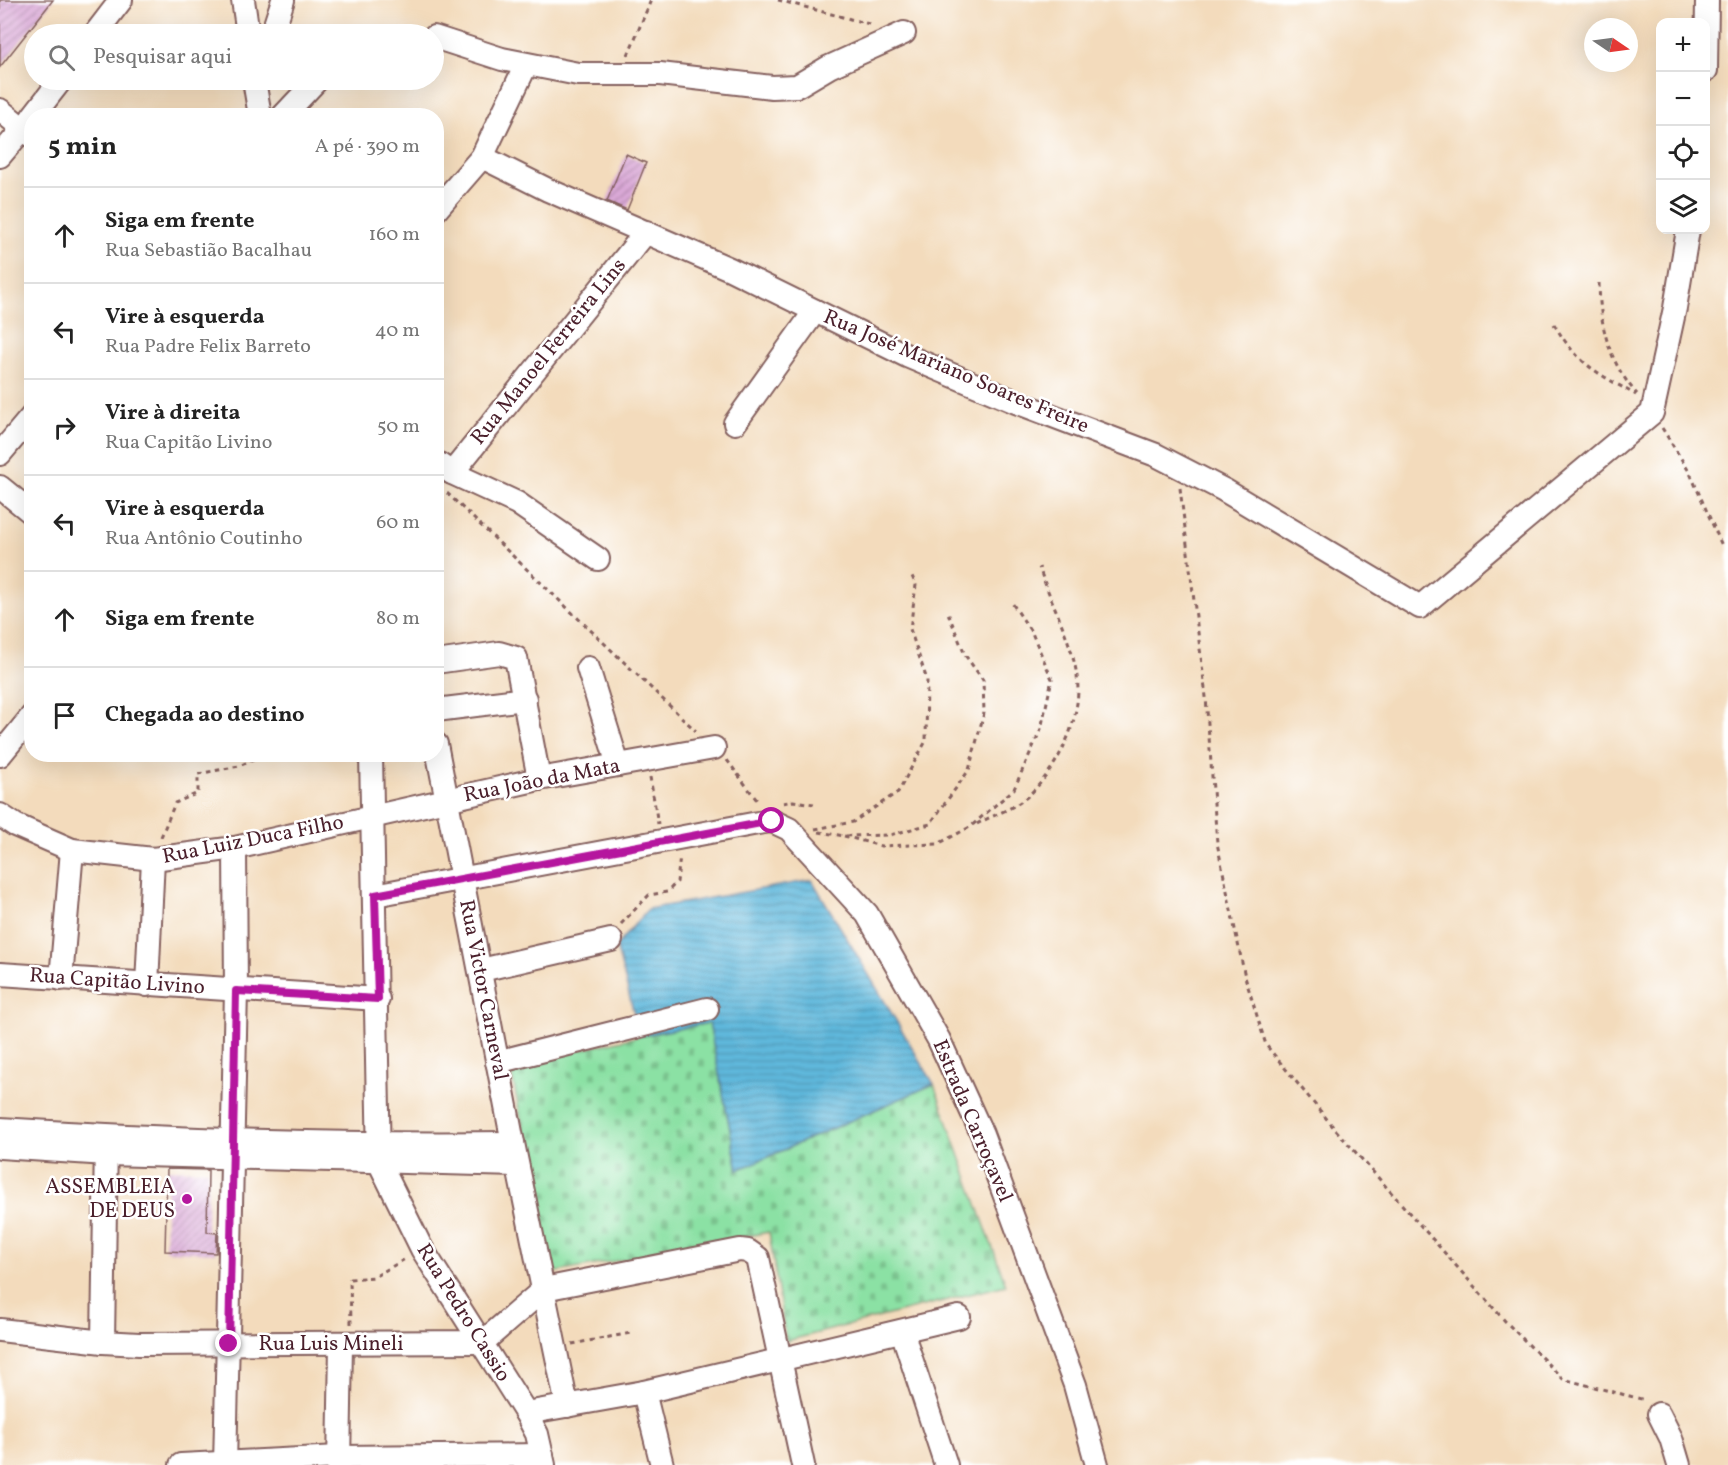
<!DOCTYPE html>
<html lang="pt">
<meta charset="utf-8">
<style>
:root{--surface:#fff;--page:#f6f6f6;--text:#222;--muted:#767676;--line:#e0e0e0}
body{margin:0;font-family:Vollkorn,serif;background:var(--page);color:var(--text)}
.controls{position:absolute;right:18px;top:18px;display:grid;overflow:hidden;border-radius:12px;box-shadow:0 6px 24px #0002}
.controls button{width:54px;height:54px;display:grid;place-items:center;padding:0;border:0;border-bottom:2px solid var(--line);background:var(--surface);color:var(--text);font:30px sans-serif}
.compass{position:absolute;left:1584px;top:18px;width:54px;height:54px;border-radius:50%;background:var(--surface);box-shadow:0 6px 24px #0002;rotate:103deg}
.stop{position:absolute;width:18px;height:18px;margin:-14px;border:4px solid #b5179e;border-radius:50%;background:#fff}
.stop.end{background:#b5179e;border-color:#fff;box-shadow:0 2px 6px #0008}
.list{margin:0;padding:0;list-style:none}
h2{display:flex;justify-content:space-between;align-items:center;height:78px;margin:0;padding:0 24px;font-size:26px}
h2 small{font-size:20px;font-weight:400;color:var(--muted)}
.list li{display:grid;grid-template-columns:39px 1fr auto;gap:18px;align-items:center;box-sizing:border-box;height:96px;padding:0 24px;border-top:2px solid var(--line)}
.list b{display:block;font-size:22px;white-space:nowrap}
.list p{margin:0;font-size:20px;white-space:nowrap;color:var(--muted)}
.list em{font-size:20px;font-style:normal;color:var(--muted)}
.icon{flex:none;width:33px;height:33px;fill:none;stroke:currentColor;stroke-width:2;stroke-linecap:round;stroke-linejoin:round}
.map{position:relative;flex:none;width:1728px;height:1465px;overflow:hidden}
.search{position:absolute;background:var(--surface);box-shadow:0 6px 24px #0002;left:24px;top:24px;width:420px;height:66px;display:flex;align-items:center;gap:15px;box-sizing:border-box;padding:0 21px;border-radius:33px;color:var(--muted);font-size:22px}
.panel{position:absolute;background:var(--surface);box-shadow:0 6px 24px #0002;left:24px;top:108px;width:420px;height:654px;border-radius:24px}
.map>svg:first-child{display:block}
</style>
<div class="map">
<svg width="1728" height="1465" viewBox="0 0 1728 1465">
<defs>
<pattern id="cemetery-stones" width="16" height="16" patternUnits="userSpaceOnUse" patternTransform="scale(1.5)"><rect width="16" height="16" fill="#8be1a4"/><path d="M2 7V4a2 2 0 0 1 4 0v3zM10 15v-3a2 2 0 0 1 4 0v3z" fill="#79c18d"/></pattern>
<pattern id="water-rules" width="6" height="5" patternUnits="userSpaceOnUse" patternTransform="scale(1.5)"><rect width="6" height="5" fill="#5fb8dc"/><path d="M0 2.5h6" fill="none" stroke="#5095b3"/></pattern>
<pattern id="building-hatch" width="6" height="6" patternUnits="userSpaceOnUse" patternTransform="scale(1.5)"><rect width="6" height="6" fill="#daa9d7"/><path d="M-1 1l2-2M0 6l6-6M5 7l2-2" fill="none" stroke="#b389af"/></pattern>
</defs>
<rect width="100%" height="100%" fill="#fff"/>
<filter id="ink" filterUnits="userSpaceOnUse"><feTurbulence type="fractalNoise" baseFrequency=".0167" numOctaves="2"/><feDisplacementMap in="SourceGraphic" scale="12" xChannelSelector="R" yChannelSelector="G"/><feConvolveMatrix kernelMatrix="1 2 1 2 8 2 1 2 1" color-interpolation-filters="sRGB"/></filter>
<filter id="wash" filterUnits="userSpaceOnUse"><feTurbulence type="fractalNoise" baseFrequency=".008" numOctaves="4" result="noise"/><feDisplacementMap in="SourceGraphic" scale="24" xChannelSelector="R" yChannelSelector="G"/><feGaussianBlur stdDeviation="1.35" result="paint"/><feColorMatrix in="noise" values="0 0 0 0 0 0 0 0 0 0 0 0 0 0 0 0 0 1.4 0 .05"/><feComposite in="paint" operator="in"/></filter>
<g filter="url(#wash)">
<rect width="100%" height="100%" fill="#f3dbbc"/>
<polygon fill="url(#cemetery-stones)" stroke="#6a8068" stroke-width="1.5" points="709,1023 738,1170 934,1084 1006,1285 786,1341 769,1232 553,1273 510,1066 640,1036"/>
<polygon fill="url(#water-rules)" stroke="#546c84" stroke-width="1.5" points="812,880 934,1084 738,1170 709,1023 640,1036 616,946 648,909"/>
<g id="blocks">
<g fill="url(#building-hatch)">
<polygon points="0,0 53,0 0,67"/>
<polygon points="626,154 646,163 627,210 607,201"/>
<polygon points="167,1169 208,1170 207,1232 217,1233 216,1253 165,1251"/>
</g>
</g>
</g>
<g filter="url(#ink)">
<use href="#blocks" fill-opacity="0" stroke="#85615e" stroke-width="1.5"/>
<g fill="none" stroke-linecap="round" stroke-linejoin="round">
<g stroke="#85615e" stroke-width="26">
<g id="minor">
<polyline points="243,0 248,34"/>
<polyline points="95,34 121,0"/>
<polyline points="272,34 283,0"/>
<polyline points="434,37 502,59 578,74 660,74 772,87 797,86 829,67 904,33"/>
<polyline points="1706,70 1707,0"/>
<polyline points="254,80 260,116"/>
<polyline points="0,110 32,136"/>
<polyline points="33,116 61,80"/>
<polyline points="283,116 317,80"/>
<polyline points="0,156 32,118"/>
<polyline points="482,157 548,190 730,269 907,356 1016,402 1156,455 1224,490 1420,607 1652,413 1675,308 1688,230"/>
<polyline points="436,210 482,157 526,65"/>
<polyline points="735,423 815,311"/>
<polyline points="0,454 32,416"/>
<polyline points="436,462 452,473 517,503 598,559"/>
<polyline points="452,473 646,232"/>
<polyline points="0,487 32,513"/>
<polyline points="436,662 499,653 516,658 539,779"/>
<polyline points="588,668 618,765"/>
<polyline points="436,710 525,699"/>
<polyline points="436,744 513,1143 567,1406"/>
<polyline points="371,754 379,1162 422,1249 526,1413 537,1434 544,1465"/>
<polyline points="0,755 32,716"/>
<polyline points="0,815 15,825 72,850 153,859 235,848 539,779 714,748"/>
<polyline points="375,895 758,823 772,821 789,829 867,914 939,1040 982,1134 1075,1385 1097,1465"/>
<polyline points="481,970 611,940"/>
<polyline points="0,974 378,999"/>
<polyline points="61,979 72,850"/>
<polyline points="147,985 153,859"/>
<polyline points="497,1062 707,1009"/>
<path d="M 0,1129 C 171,1140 342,1145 513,1143"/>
<polyline points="0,1147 107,1154 517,1165"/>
<polyline points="0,1330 103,1342 139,1344 483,1342 544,1289 740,1250 748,1251 758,1258 803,1465"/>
<polyline points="902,1331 946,1465"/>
<polyline points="103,1342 106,1140"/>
<polyline points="644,1392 662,1465"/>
<polyline points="526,1413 644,1392 959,1317"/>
<polyline points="1659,1414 1671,1438 1679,1465"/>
<polyline points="181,1465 339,1457 542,1455"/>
<polyline points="225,1465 236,991 235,848"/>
<polyline points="339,1465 341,1345"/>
</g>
</g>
<g stroke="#85615e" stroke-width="3" stroke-dasharray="4.5 4.5" stroke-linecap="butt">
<polyline points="778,0 873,25"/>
<polyline points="628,55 651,0"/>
<path d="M 1599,283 C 1600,326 1608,361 1637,394"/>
<path d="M 1554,324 C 1578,365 1596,372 1636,395"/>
<polyline points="1662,428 1690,473 1723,548"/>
<polyline points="1180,488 1206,697 1217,843 1245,977 1266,1045 1335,1129 1505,1321 1563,1379 1645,1400"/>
<polyline points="447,493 696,731"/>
<polyline points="727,760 759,803"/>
<polyline points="650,777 658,824"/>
<polyline points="783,803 793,801 814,804"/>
<path d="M 977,824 C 993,815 1016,808 1029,795 C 1059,767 1083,717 1077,676 C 1071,638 1051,603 1039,567"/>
<polyline points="815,829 853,822 898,792 926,741 927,680 910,629 916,585 911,574"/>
<polyline points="819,832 844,836 890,835 930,824 969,770 984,713 983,680 965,655 948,613"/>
<polyline points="844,836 881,846 938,844 970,827 1014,789 1041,729 1052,679 1032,633 1012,603"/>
<polyline points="161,837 175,803 198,793 198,774 239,766 267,754"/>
<polyline points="621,924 649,895 667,892 677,882 680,856"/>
<polyline points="351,1324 350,1279 374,1277 405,1259"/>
<polyline points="572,1344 631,1333"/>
</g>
<use href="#minor" stroke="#fff" stroke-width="22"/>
</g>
</g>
<g fill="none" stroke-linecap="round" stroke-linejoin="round" filter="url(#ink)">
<polyline stroke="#b5179e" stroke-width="8" points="229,1344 236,991 378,999 375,895 772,821"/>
</g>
<circle fill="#b5179e" stroke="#fff" stroke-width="2" cx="187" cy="1199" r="6"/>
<g text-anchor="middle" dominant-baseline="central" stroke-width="5" stroke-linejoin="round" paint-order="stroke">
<g font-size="21" fill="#4a1f2b" stroke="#fff">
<text transform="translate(549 352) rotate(-51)">Rua Manoel Ferreira Lins</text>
<text transform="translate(956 372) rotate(23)">Rua José Mariano Soares Freire</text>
<text transform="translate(542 781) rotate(-11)">Rua João da Mata</text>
<text transform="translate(253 840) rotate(-11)">Rua Luiz Duca Filho</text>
<text transform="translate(117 982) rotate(4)">Rua Capitão Livino</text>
<text transform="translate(483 990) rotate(79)">Rua Victor Carneval</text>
<text transform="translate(972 1121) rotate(67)">Estrada Carroçavel</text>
<text transform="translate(463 1313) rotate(58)">Rua Pedro Cassio</text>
<text x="331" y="1344">Rua Luis Mineli</text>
</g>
<g font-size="21" fill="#4a1f2b" stroke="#fff" text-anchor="end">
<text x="175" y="1187">ASSEMBLEIA<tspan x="175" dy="24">DE DEUS</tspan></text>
</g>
</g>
</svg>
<div class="controls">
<button>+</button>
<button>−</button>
<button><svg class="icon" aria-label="locate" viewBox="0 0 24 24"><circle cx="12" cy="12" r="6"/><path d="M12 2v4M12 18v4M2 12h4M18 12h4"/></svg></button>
<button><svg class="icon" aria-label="layers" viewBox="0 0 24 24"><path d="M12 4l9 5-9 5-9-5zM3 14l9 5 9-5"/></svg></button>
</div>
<svg class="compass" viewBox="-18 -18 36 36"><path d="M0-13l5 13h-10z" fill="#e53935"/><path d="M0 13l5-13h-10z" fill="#767676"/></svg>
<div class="stop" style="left:772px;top:821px"></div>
<div class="stop end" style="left:229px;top:1344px"></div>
<div class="search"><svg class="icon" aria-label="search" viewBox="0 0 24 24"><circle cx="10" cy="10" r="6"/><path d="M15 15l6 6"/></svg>Pesquisar aqui</div>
<section class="panel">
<h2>5 min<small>A pé · 390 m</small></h2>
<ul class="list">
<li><svg class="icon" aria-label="ahead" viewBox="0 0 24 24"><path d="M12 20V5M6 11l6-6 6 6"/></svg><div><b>Siga em frente</b><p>Rua Sebastião Bacalhau</p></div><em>160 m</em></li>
<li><svg class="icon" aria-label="left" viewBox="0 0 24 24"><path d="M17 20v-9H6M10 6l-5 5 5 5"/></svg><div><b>Vire à esquerda</b><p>Rua Padre Felix Barreto</p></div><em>40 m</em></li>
<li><svg class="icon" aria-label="right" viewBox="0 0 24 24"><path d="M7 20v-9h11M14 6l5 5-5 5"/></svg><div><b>Vire à direita</b><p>Rua Capitão Livino</p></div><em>50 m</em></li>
<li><svg class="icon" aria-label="left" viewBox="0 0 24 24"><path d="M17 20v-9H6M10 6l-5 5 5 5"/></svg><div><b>Vire à esquerda</b><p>Rua Antônio Coutinho</p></div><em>60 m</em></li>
<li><svg class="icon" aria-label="ahead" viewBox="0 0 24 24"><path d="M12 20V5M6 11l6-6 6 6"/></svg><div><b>Siga em frente</b></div><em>80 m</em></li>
<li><svg class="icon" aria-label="arrive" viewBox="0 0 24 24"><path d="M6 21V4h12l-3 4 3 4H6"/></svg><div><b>Chegada ao destino</b></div></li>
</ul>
</section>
</div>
